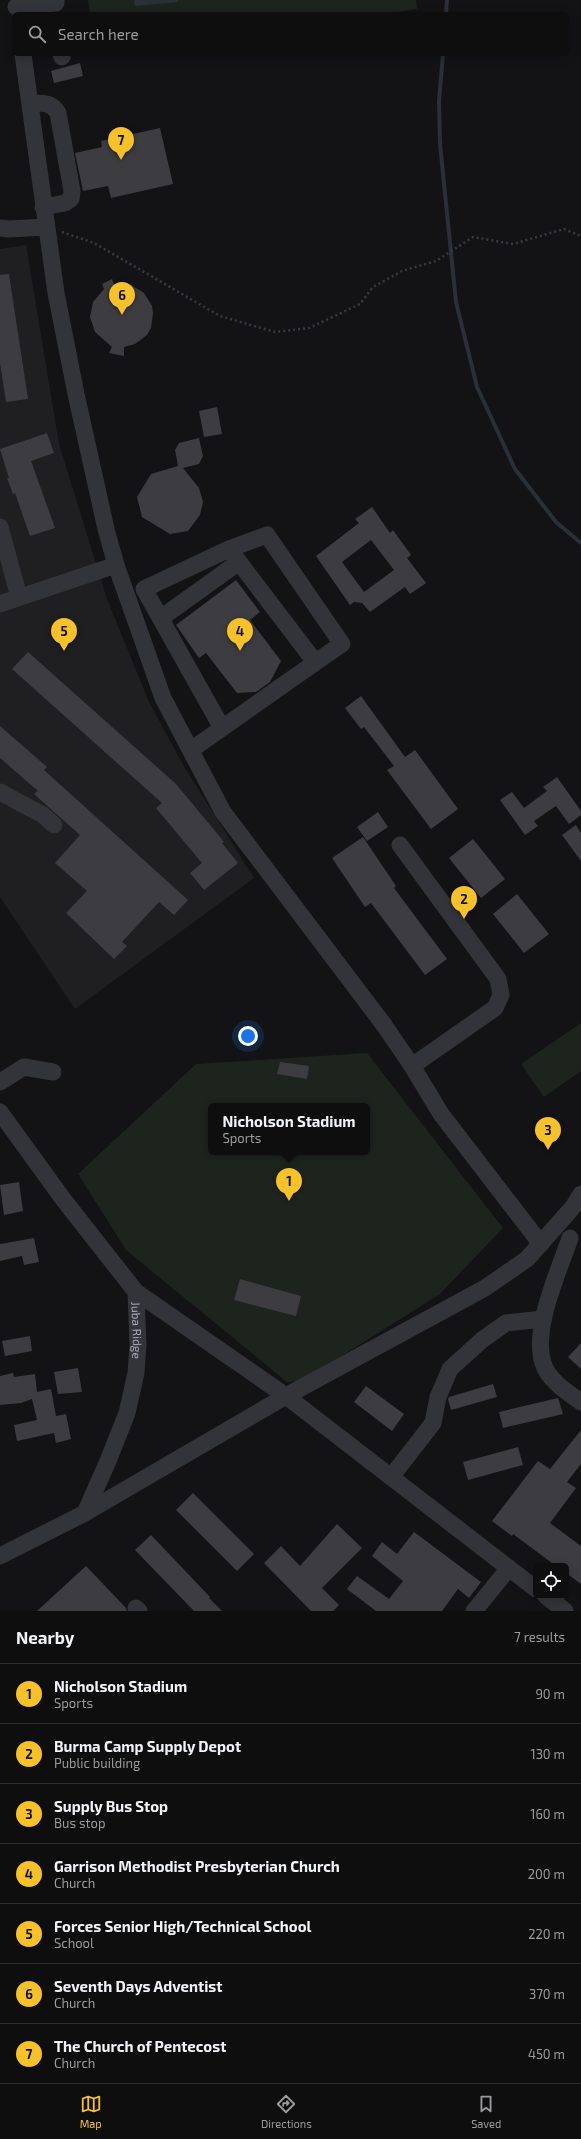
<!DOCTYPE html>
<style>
:root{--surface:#0e0e0f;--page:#171718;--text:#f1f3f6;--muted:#9b9c9e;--line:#2e2e2f;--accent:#f7c228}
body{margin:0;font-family:"Exo 2",sans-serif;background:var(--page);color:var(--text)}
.controls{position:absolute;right:12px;bottom:12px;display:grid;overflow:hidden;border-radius:6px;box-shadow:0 2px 10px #0003}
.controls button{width:36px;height:36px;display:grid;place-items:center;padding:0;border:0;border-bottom:1px solid var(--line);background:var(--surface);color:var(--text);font:20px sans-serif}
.you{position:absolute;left:248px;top:1036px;width:14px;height:14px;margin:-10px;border:3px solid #fff;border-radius:50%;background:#1a73e8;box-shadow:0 0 0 6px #1a73e833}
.badge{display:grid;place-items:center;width:26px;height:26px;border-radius:50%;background:var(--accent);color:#111;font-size:13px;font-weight:700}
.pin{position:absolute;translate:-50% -33px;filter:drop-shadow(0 1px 2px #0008)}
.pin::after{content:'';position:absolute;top:21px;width:14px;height:12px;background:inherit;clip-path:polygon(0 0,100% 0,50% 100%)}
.popup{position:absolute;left:208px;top:1103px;width:162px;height:52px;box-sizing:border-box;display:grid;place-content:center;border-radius:6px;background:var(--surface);filter:drop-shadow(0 1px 3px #0005);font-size:13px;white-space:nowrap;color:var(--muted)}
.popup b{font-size:15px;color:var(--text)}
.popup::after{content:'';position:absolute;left:50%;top:100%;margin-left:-8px;border:8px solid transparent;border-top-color:var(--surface)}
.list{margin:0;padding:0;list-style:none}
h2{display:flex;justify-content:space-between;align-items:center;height:52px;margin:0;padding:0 16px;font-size:17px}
h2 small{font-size:13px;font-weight:400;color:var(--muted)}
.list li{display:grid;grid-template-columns:26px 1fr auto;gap:12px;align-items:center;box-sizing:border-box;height:60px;padding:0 16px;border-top:1px solid var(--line)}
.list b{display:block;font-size:15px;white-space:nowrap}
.list p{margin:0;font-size:13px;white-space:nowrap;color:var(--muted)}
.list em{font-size:13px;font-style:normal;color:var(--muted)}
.icon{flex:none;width:22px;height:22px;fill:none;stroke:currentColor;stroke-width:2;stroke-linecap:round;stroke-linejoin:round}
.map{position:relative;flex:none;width:581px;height:1611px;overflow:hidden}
.search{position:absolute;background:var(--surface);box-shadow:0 2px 10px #0003;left:12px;right:12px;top:12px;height:44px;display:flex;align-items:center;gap:10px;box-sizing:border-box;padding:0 14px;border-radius:6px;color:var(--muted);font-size:15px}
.sheet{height:472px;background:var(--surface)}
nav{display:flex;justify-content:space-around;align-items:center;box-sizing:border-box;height:56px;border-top:1px solid var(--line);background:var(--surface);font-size:11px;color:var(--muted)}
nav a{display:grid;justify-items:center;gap:2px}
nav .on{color:var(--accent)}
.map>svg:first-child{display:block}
</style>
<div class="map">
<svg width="581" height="1611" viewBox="0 0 581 1611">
<rect width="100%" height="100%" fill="#131214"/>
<polygon fill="#1f1e21" points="26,245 59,444 107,599 149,702 185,768 254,878 75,1009 0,897 0,249"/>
<g fill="#1d241e" fill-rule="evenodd">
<polygon points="88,0 416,0 417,9 385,14 90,14"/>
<polygon points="581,1023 581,1071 544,1097 521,1064"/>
<path d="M 367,1053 L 503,1228 L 440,1294 L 302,1381 L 287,1382 L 126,1250 L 78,1174 L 196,1064 ZM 211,1106 L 367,1106 L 367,1152 L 211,1152 Z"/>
</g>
<polygon fill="#293038" points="134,0 178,0 178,2 135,6"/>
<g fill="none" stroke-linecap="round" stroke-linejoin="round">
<g stroke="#293038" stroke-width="4">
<polyline points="446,14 447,0"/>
<polyline points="443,54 439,101 440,144 456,302 477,387 515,469 556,522 581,543"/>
</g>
</g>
<g fill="#3d3c41" fill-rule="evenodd">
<polygon points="80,63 83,76 54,83 51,71"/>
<polygon points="160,128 173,184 111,198 108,186 83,191 75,153 102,147 101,141"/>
<polygon points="9,274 28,399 6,402 0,363 0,275"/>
<polygon points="112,279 114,284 131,285 144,293 152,306 153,313 151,328 147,335 135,344 124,347 124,356 109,353 112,347 95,332 90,317 93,302 104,289 102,284"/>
<polygon points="217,407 222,434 204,437 199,411"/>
<polygon points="47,433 54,453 31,461 55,528 30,536 15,493 13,494 7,478 9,478 0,449"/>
<polygon points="199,438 203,456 199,464 183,468 199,488 203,502 200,515 188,531 170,534 142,517 137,497 151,474 178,466 175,450 179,443"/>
<path d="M 372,507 L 390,533 L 393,530 L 411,555 L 407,558 L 426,583 L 410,594 L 405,587 L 370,612 L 362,603 L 354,602 L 350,605 L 316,556 L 359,523 L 355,519 ZM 371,540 L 394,570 L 364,592 L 342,562 Z"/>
<polygon points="236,580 260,612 250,620 281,661 270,682 256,692 237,693 206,653 199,658 176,625"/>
<polygon points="28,652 176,784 224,842 222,843 238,863 204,890 190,873 202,863 156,808 162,803 12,669"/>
<polygon points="361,696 405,757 415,750 458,809 431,829 387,770 394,766 364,727 361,729 345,708"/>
<polygon points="0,726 47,767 44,770 188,900 174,915 159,902 122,942 127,946 114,959 66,913 87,891 55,863 80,835 34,794 38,791 0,758"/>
<polygon points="557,777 581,811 581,815 569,824 556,806 534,821 538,826 525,835 500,800 512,792 524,808 547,791 543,787"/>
<polygon points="378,812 388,827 367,841 357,827"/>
<polygon points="576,825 581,833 581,861 562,835"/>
<polygon points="363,837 396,886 394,888 447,959 425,975 371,903 365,907 332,858"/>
<polygon points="473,839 505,879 481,898 449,858"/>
<polygon points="517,894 549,934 524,953 493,914"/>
<polygon points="280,1062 309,1066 307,1079 277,1074"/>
<polygon points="19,1182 23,1211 4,1215 0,1185"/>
<polygon points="34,1238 39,1262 24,1265 22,1256 0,1261 0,1244"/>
<polygon points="240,1279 301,1296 296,1316 234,1300"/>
<polygon points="30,1336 32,1351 5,1356 2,1341"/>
<polygon points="581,1343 581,1369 568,1357"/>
<polygon points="78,1368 82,1392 58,1394 54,1372"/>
<polygon points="13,1373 14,1377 35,1374 37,1392 51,1389 56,1416 66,1414 71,1439 56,1443 54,1433 17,1441 14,1425 37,1420 32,1399 21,1403 0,1405 0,1376"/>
<polygon points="493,1384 497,1397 451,1410 448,1399 449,1397"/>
<polygon points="366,1386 404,1414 392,1431 354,1402"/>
<polygon points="558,1398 563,1414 503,1428 499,1412"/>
<polygon points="581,1430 581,1464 567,1482 576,1488 550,1523 581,1546 581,1584 566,1573 566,1566 556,1566 513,1534 512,1536 492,1521 538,1461 550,1469"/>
<polygon points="518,1447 523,1465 468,1480 463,1462"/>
<polygon points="193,1493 254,1554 237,1571 176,1510"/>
<polygon points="337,1524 362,1548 322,1588 339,1605 333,1611 311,1611 264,1563 281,1546 300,1566"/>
<polygon points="414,1532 481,1582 469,1598 458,1589 442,1611 376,1611 347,1589 357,1576 389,1599 403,1581 372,1556 382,1542 397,1554"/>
<polygon points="151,1535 210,1597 209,1598 222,1611 194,1611 135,1550"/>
<polygon points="86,1566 126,1608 127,1611 37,1611"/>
</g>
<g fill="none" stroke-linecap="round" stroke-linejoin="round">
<polyline stroke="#393b40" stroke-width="2.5" stroke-dasharray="2 3" stroke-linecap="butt" points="62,232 94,243 220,316 275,332 309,328 360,304 373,287 402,271 436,261 473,237 513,244 564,229 581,236"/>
<g stroke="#333439" stroke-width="17">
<polyline points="16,7 56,3 56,0"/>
<polyline points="23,54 56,293 76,394 106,529 116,565 163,698 223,812 384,1025 412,1066 441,1114 541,1244"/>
<polyline points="61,54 62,57"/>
<path d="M 31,103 C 43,103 51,102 58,113 L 72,191 L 71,199 L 65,203 L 43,207"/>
<polyline points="0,228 8,229 46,227"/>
<polyline points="0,527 19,597"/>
<polyline points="229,549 315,662"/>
<polyline points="0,604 116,565"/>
<polyline points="161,618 239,562"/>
<path d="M 191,750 C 241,715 291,679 342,644 L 267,535 L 229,549 L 144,589 L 222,728"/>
<polyline points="0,792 43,815 54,825"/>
<polyline points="400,845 498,979 501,995 495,1008 412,1066"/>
<polyline points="0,1082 24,1067 53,1072"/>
<path id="s1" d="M 0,1112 L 63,1199 L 136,1292 L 138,1345 L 136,1373 L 127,1413 L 108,1461 L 85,1513"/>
<path d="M 570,1238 C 559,1271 532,1328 543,1363 C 548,1380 567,1392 581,1402"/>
<polyline points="136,1292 286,1396 536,1589"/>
<polyline points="391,1477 433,1423 438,1397 450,1369 482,1340 506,1323 543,1319"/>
<polyline points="0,1556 85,1513 286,1396 485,1288 527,1259 573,1207 581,1194"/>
<polyline points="546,1596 565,1611"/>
<polyline points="136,1608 139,1611"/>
<polyline points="474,1611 509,1568"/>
</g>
</g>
<g text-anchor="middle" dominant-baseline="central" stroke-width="4" stroke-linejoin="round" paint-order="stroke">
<g font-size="12" fill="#a4a7b5" stroke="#0e0e0f">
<text stroke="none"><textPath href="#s1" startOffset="264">Juba Ridge</textPath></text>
</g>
</g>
</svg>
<div class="controls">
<button><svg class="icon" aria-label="locate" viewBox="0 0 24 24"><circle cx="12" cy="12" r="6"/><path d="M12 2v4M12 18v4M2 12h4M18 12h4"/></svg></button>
</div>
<div class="you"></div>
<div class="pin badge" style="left:289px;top:1201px">1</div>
<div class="popup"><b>Nicholson Stadium</b>Sports</div>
<div class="pin badge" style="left:464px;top:919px">2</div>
<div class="pin badge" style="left:548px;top:1150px">3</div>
<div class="pin badge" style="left:240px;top:651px">4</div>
<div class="pin badge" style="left:64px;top:651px">5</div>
<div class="pin badge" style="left:122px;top:315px">6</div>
<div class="pin badge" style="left:121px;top:160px">7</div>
<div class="search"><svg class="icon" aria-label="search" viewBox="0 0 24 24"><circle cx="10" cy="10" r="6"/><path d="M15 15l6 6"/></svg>Search here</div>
</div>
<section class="sheet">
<h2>Nearby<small>7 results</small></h2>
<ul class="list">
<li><span class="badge">1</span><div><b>Nicholson Stadium</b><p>Sports</p></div><em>90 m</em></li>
<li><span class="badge">2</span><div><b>Burma Camp Supply Depot</b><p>Public building</p></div><em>130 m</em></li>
<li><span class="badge">3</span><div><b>Supply Bus Stop</b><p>Bus stop</p></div><em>160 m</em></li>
<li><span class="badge">4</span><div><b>Garrison Methodist Presbyterian Church</b><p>Church</p></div><em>200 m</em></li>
<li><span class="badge">5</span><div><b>Forces Senior High/Technical School</b><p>School</p></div><em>220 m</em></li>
<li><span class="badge">6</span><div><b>Seventh Days Adventist</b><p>Church</p></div><em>370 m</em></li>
<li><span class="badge">7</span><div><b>The Church of Pentecost</b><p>Church</p></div><em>450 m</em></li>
</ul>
</section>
<nav>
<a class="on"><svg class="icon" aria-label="map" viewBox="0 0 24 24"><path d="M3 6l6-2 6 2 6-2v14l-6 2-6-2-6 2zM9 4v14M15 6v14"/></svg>Map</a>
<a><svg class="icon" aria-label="directions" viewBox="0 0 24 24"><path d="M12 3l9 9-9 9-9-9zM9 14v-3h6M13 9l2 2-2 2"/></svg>Directions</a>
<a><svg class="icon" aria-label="saved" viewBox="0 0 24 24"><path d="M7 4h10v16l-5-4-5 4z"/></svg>Saved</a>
</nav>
